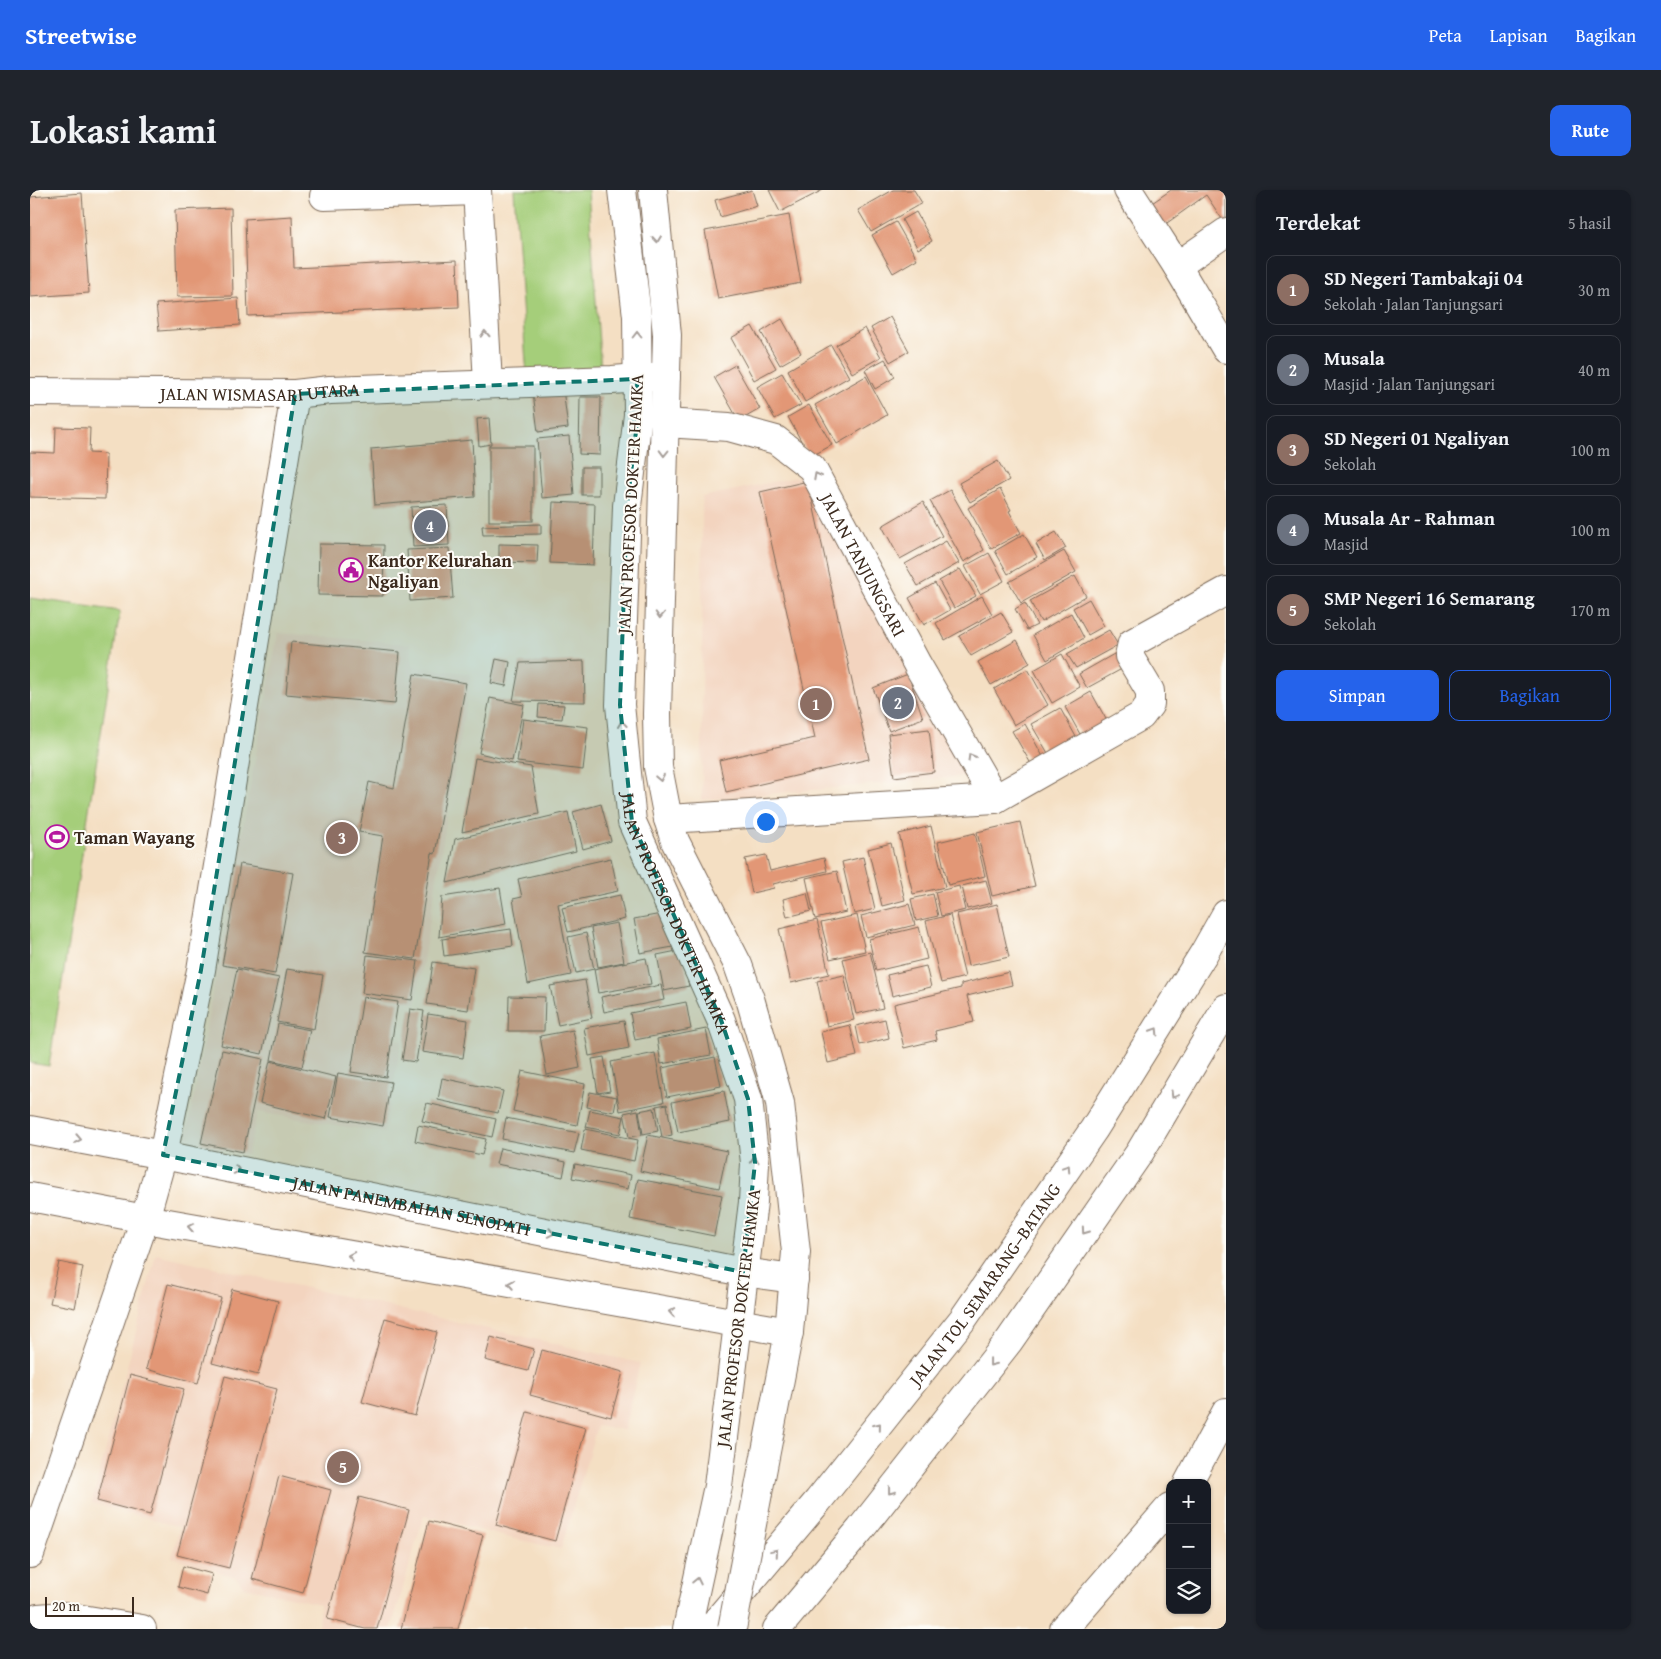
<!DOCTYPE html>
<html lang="id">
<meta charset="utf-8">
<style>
:root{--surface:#171b24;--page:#20242c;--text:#f1f3f6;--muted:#9ea1a6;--line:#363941;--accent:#2563eb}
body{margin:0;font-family:"Gentium Book Plus",serif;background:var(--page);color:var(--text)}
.controls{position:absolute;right:15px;bottom:15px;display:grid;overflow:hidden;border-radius:10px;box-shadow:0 1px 4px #0004}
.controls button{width:45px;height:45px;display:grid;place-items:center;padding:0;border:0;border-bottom:1px solid var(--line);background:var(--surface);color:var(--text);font:25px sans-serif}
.scale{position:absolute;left:15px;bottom:12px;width:89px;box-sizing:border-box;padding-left:5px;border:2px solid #3b2a1e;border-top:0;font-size:14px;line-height:18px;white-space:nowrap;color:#3b2a1e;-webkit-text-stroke:4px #fdfcf7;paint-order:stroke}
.you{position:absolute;left:735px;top:631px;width:18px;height:18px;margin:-12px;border:4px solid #fff;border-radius:50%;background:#1a73e8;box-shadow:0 0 0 8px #1a73e833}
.badge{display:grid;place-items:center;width:32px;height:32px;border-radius:50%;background:var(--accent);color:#fff;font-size:16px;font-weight:700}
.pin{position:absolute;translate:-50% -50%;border:2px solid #fff;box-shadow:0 1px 5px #0006}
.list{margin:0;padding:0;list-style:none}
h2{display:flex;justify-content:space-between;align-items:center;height:65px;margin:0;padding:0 20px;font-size:21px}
h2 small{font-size:16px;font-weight:400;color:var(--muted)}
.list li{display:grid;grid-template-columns:32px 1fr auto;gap:15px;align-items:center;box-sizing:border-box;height:70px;margin:0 10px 10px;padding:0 10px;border:1px solid var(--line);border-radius:10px}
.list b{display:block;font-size:19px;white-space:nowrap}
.list p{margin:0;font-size:16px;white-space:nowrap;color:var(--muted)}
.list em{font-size:16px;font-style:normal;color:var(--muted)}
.actions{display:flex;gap:10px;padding:15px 20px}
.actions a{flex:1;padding:11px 0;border:1px solid var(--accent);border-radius:10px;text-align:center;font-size:18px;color:var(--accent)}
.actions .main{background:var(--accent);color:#fff}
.icon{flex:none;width:28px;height:28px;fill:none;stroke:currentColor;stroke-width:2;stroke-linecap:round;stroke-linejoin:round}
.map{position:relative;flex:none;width:1196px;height:1439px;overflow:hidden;border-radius:10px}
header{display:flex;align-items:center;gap:30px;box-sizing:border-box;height:70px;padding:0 25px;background:var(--accent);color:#fff}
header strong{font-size:24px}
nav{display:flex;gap:28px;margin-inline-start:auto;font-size:18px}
.intro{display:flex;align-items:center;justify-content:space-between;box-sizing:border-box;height:120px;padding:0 30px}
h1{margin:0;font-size:35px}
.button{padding:12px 22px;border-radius:10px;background:var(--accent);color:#fff;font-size:18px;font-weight:700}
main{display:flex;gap:30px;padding:0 30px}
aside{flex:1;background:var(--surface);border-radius:10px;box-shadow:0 1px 4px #0004}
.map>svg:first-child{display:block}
</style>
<header>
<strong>Streetwise</strong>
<nav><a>Peta</a><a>Lapisan</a><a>Bagikan</a></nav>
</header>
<div class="intro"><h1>Lokasi kami</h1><a class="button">Rute</a></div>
<main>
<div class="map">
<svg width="1196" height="1439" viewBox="0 0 1196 1439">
<rect width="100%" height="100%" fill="#fdfcf7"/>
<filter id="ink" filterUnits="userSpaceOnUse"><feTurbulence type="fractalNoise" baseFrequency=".02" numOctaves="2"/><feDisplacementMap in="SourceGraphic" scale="10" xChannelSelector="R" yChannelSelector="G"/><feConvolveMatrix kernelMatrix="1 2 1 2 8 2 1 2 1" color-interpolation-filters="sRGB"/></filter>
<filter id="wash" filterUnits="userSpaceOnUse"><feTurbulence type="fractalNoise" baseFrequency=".0096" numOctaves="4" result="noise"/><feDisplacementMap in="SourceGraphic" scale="20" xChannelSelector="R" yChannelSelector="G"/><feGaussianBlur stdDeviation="1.12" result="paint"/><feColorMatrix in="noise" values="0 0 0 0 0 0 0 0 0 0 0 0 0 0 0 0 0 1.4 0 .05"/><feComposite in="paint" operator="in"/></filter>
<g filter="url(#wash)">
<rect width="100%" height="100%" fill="#f4dfc3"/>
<g fill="#f3d4bf">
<polygon points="781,284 937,586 672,610 672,307"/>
<polygon points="248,443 380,454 382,476 441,484 386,813 372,812 366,850 372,850 354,943 228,922 217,965 155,954"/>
<polygon points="126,1064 610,1173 594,1240 567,1236 531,1359 476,1347 394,1325 361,1439 288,1439 290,1414 214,1397 206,1387 142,1367 150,1337 62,1313"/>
</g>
<g fill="#a5ce7a" stroke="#707c4c">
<polygon points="484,0 558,0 571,181 497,187"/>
<polygon points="0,408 90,421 19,876 0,873"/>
</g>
<g id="blocks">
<g fill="#e29776">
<polygon points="722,0 727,16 690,27 685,10"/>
<polygon points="739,0 793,0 750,22"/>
<polygon points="863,0 884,0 892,13 841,42 828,20"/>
<polygon points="1141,0 1196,0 1196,35 1176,5 1130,38 1116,17"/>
<polygon points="52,3 59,103 0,107 0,7"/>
<polygon points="201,18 203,106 147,107 145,20"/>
<polygon points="886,22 902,51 888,59 872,30"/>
<polygon points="759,25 771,93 688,109 675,41"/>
<polygon points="262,26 264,78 427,70 429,117 218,126 215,29"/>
<polygon points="866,32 887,69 863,83 842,45"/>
<polygon points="208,108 210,135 129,141 126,114"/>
<polygon points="860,127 879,161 860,172 841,138"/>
<polygon points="752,129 771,163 750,175 731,142"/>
<polygon points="722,136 746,178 724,190 701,148"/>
<polygon points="835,138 851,167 822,183 806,155"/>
<polygon points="801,155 819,187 775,212 758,180"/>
<polygon points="855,169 865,187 845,199 835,180"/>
<polygon points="705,175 730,219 709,231 684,187"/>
<polygon points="752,183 771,215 745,229 727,197"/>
<polygon points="836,186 857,225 807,254 785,215"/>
<polygon points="533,199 538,238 508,242 503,203"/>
<polygon points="550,207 571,207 570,265 549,264"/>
<polygon points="779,215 802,255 780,267 758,227"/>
<polygon points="459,228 461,254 449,256 447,229"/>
<polygon points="26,237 60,238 59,263 76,264 75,309 0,307 0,262 25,263"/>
<polygon points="539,246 544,305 512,308 507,249"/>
<polygon points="442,250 445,307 345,315 341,259"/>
<rect x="459" y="256" width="44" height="75"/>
<polygon points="968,271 979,290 940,312 929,293"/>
<rect x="552" y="277" width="17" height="28"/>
<polygon points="778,291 839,569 696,602 689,570 785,548 730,302"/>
<polygon points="970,299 981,320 979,321 991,343 961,359 938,318"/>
<polygon points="920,300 954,360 934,372 900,311"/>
<polygon points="523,312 565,314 563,375 520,373"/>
<polygon points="893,312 912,346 870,369 852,336"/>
<polygon points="417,315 419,355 383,357 381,317"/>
<polygon points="511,334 511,344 453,345 452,336"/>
<polygon points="1026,342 1036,358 1015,370 1006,354"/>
<polygon points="994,344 1007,367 978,384 965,361"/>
<polygon points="916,351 929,373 888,396 875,374"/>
<polygon points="289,354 354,355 353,406 288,405"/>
<polygon points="469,354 508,355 507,373 469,372"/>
<polygon points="419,358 423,408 380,411 377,360"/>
<polygon points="1034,361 1046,382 991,413 979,392"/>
<polygon points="959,363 974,391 950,404 935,376"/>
<polygon points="930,379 946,406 924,418 909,391"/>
<polygon points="1045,386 1056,406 1011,432 1000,411"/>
<polygon points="905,393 920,420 894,435 879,408"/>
<polygon points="952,406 962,424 915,450 906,433"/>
<polygon points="1059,409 1074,436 1058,445 1043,418"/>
<polygon points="995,413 1007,435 997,440 985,419"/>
<polygon points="971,422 983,442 941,466 929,446"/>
<polygon points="1041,423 1054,448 1017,470 1003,445"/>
<polygon points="1079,440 1088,455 1046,478 1037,464"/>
<polygon points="987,450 1000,473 961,495 948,472"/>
<polygon points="261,452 370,462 365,514 256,504"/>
<polygon points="1091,460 1099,475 1057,498 1049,484"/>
<polygon points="1032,464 1050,497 1022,513 1004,480"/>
<polygon points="466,469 480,472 476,496 461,493"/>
<polygon points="554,471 555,512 483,511 490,473"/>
<polygon points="998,479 1018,515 984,535 964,499"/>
<polygon points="384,484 436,493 405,664 402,663 385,769 335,762 353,646 329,642 339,592 364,598"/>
<polygon points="878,484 893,528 859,541 843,498"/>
<polygon points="1061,502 1082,540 1056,555 1035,517"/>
<polygon points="460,508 494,515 482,571 449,563"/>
<polygon points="509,514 534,515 532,529 508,527"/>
<polygon points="1030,518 1050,554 1022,570 1001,534"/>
<polygon points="493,529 558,537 553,580 487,572"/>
<polygon points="995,534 1016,572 1004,579 982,541"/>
<polygon points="899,539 904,582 864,587 858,544"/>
<polygon points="445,568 501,577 509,624 432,642"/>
<polygon points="571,614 581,651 553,659 543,622"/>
<polygon points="538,622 546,661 417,693 425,649"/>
<polygon points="990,632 1005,696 962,706 947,642"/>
<polygon points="901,636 915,697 883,704 869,644"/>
<polygon points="945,643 955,686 918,695 908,652"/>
<polygon points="861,653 875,710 852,716 838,659"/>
<polygon points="736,665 740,681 794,668 797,681 743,694 744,698 722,703 715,669"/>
<polygon points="833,667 845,719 824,724 812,672"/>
<polygon points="581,668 588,701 528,714 541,785 498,794 483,709 492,707 488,689"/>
<polygon points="210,674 263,683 245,784 192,775"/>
<polygon points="807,681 816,722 785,729 776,688"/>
<polygon points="956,690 962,713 937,719 932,696"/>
<polygon points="929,696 935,720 911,726 905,702"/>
<polygon points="470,698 476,734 409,747 412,707"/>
<polygon points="777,703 781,721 757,727 753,709"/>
<polygon points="903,704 908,726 886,731 881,709"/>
<polygon points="590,705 595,729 538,742 532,718"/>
<polygon points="879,714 885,735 836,747 831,726"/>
<polygon points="967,714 979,767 938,776 927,724"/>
<polygon points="637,723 643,757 610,763 604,729"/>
<polygon points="827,725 835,761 800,769 791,733"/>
<polygon points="920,725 935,787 911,793 896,731"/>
<polygon points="787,730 799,784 761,793 749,739"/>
<polygon points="587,733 594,772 568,777 561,738"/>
<polygon points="889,737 897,769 846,781 839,749"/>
<polygon points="481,739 483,756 414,766 412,749"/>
<polygon points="556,743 564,779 546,783 538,747"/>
<polygon points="652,760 659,796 634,801 627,765"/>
<polygon points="840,762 853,818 826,824 813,769"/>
<polygon points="337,765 388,771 382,810 332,803"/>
<polygon points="616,768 621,794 568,803 564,779"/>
<polygon points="403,772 444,778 438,820 397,814"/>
<polygon points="896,776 901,797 862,806 857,785"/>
<polygon points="207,779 249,788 232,864 191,855"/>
<polygon points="257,779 293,785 284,839 247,832"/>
<polygon points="979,782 982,795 937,806 944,832 905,841 907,850 874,858 864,814 931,798 931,794"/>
<polygon points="814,785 824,830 797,836 787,791"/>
<polygon points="555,790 562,828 528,835 520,796"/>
<polygon points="631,795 634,810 574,822 571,807"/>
<polygon points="479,806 515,807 514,841 478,841"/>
<polygon points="333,807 368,812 356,887 321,882"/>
<polygon points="656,812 661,839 605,850 600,823"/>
<polygon points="380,819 394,821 386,872 372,870"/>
<polygon points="398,824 438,830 433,868 392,862"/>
<polygon points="855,829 859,848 830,855 826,836"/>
<polygon points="594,831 599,858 559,866 554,838"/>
<polygon points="248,834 280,840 272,877 241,870"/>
<polygon points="820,835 827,866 798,873 791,842"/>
<polygon points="676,839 681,865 631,874 627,849"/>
<polygon points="543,840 550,878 517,885 510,846"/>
<polygon points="192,860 233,869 213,962 171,953"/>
<polygon points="625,863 634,912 590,921 581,872"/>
<polygon points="574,867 580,901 568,903 562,869"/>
<polygon points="685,867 691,896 637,907 632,878"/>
<polygon points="240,871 306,887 296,929 230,913"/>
<polygon points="492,881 555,894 547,935 483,921"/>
<polygon points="308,883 361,892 353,936 300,927"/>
<polygon points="412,888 473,901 468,923 408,910"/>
<polygon points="694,901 700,932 648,942 642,912"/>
<polygon points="560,902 587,907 584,922 557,917"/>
<polygon points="397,913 466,929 462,947 392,931"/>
<polygon points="637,914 642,945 632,947 626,916"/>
<polygon points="624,918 628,941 613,944 609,921"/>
<polygon points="560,920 594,927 590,944 556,937"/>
<polygon points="608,920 612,945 599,947 594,923"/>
<polygon points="476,928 549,943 544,963 472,949"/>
<polygon points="388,935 456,949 452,965 385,951"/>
<polygon points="555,939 608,950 604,971 551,960"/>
<polygon points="618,945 697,961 689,998 610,981"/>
<polygon points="470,958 536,972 533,987 466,974"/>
<polygon points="545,974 601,985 598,999 542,988"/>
<polygon points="608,989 692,1005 684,1046 600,1029"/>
<polygon points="29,1072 53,1077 45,1118 20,1113"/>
<polygon points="138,1094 191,1108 168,1193 116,1179"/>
<polygon points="202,1099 248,1111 228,1185 182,1173"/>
<polygon points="355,1128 407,1142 385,1226 332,1212"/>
<polygon points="461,1147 504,1159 498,1181 455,1170"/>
<polygon points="512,1160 593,1182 581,1227 500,1205"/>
<polygon points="100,1185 154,1199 120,1325 67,1311"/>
<polygon points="195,1186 247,1199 199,1378 147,1365"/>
<polygon points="497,1222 556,1238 525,1351 466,1335"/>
<polygon points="249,1286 301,1300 273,1403 222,1389"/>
<polygon points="329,1307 379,1320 347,1439 335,1439 297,1429"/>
<polygon points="399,1331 453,1345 428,1439 371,1439"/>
<polygon points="153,1376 182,1384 177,1405 148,1397"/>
</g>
</g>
</g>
<g filter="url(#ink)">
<use href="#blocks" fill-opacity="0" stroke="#7c6958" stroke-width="1"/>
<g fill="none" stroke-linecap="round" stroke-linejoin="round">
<g stroke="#7c6958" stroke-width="30">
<g id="minor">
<polyline points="447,0 458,193"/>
<polyline points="1098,0 1147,76 1196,159"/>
<polyline points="294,6 447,1"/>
<polyline points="1147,76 1196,42"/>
<path id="s1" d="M 0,202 L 265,204 L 300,200 L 582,190 L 636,186"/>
<path id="s2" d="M 635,233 L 699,237 L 746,250 L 782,278 L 887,474 L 965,609"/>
<polyline points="638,629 965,609 1111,526 1120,514 1120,501 1099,466 1102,453 1196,401"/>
<path id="s3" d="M 0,940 L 133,965 L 713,1082 L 764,1089"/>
<polyline points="0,1007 115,1029 759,1142"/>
<polyline points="1158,1293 1196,1222"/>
<polyline points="0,1364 115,1029 133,965 171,780 265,204"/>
<polyline points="8,1428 34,1426 112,1439"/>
<polyline points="1034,1439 1140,1317"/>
</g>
</g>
<g stroke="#7c6958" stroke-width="30">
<g id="major">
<path id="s4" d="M 592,0 L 607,126 L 608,225 L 597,316 L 590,515 L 602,632 L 691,830 L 718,909 L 725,973 L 723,1012 L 688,1296 L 657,1439"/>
<polyline points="623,0 637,145 627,524 628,577 638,629 645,651 708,775 721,812 750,913 766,1062 759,1142 728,1303"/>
</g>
</g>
<g stroke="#7c6958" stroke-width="30">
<g id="highway">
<path id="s5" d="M 680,1439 L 788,1311 L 933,1129 L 1064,939 L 1174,763 L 1196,724"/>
<polyline points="747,1439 830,1340 979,1151 1110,962 1196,818"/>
</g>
</g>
<use href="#minor" stroke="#fff" stroke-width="28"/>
<use href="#major" stroke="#fff" stroke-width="28"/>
<use href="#highway" stroke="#fff" stroke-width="28"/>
<g stroke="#7c6958" stroke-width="30" stroke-linecap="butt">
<polyline id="major-bridge" points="702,1439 728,1303"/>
</g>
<use href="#major-bridge" stroke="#fff" stroke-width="28"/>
</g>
<defs><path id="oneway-chevron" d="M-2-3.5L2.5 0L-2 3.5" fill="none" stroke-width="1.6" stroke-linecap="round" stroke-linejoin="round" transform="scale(1.25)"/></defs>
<g stroke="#a79f9a">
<use href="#oneway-chevron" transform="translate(627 49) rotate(84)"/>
<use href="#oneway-chevron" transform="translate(455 144) rotate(-93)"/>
<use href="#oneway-chevron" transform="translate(607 145) rotate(-90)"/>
<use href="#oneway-chevron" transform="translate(634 263) rotate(91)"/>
<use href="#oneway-chevron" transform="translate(787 286) rotate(-118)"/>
<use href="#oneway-chevron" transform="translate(630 425) rotate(92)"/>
<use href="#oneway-chevron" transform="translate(592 534) rotate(-96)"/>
<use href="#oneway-chevron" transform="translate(941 567) rotate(-120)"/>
<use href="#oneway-chevron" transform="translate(630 588) rotate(79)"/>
<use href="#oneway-chevron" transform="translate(1125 841) rotate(-58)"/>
<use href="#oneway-chevron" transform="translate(1144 905) rotate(121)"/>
<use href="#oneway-chevron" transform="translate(48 949) rotate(11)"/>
<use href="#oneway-chevron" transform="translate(724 970) rotate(-93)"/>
<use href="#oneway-chevron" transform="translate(1037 978) rotate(-56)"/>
<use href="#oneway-chevron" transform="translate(207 980) rotate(11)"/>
<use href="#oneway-chevron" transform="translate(161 1037) rotate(-170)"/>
<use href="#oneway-chevron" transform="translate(1055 1041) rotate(125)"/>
<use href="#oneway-chevron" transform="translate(521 1043) rotate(11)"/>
<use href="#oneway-chevron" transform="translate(321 1066) rotate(-170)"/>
<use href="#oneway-chevron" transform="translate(680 1075) rotate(11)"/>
<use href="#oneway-chevron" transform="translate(481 1094) rotate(-170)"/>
<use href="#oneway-chevron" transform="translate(642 1122) rotate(-170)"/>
<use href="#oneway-chevron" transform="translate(962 1173) rotate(128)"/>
<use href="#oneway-chevron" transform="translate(848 1236) rotate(-51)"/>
<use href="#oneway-chevron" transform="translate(861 1301) rotate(128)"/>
<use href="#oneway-chevron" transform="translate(745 1362) rotate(-50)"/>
<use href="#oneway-chevron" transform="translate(667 1391) rotate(-78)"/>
</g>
</g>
<path fill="#0f766e" fill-opacity="0.2" stroke="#0f766e" stroke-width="4" stroke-dasharray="10 6" stroke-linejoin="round" d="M 607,189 L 608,225 L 597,316 L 590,515 L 602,632 L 691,830 L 718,909 L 725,973 L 713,1082 L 133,965 L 171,780 L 265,204 Z"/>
<defs>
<g id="civic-ring" transform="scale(1.25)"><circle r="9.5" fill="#fdfcf7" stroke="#b5179e" stroke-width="1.5"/><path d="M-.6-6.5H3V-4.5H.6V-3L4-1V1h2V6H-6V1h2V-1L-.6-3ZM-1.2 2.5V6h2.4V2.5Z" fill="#b5179e"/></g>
<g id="stadium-ring" transform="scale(1.25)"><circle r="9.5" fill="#fdfcf7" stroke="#b5179e" stroke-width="1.5"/><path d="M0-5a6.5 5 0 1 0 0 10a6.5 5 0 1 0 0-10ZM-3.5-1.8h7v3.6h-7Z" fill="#b5179e"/></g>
</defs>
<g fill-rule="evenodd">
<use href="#civic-ring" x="321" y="380"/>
<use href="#stadium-ring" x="27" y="647"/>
</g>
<g text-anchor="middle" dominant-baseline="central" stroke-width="4" stroke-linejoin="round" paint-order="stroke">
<g font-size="18" fill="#3b2a1e" stroke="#fdfcf7">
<text stroke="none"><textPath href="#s1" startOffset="230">JALAN WISMASARI UTARA</textPath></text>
<text transform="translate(600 314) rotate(-87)">JALAN PROFESOR DOKTER HAMKA</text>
<text stroke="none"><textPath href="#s2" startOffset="268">JALAN TANJUNGSARI</textPath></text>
<text stroke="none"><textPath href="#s4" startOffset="735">JALAN PROFESOR DOKTER HAMKA</textPath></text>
<text stroke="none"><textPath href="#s3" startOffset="389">JALAN PANEMBAHAN SENOPATI</textPath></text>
<text stroke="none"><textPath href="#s5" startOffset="441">JALAN TOL SEMARANG–BATANG</textPath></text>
<text transform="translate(708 1128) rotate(-83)">JALAN PROFESOR DOKTER HAMKA</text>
</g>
<g font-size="18" font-weight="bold" fill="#3b2a1e" stroke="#fdfcf7" text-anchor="start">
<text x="338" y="370">Kantor Kelurahan<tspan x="338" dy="21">Ngaliyan</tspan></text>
<text x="44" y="647">Taman Wayang</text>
</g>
</g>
</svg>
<div class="controls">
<button>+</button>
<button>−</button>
<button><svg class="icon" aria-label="layers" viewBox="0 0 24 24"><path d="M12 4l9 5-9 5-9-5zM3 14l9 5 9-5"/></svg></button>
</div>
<div class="scale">20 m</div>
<div class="you"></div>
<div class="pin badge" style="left:786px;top:514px;background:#8d6e63">1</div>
<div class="pin badge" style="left:868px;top:513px;background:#6b7280">2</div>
<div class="pin badge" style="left:312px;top:648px;background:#8d6e63">3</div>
<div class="pin badge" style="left:400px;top:336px;background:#6b7280">4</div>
<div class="pin badge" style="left:313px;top:1277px;background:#8d6e63">5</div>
</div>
<aside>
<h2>Terdekat<small>5 hasil</small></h2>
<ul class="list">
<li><span class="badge" style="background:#8d6e63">1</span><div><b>SD Negeri Tambakaji 04</b><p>Sekolah · Jalan Tanjungsari</p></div><em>30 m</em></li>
<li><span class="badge" style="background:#6b7280">2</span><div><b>Musala</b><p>Masjid · Jalan Tanjungsari</p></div><em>40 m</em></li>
<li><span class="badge" style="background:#8d6e63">3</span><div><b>SD Negeri 01 Ngaliyan</b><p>Sekolah</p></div><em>100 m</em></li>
<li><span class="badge" style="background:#6b7280">4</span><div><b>Musala Ar - Rahman</b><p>Masjid</p></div><em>100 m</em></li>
<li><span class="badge" style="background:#8d6e63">5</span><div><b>SMP Negeri 16 Semarang</b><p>Sekolah</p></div><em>170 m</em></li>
</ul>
<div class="actions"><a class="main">Simpan</a><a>Bagikan</a></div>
</aside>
</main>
